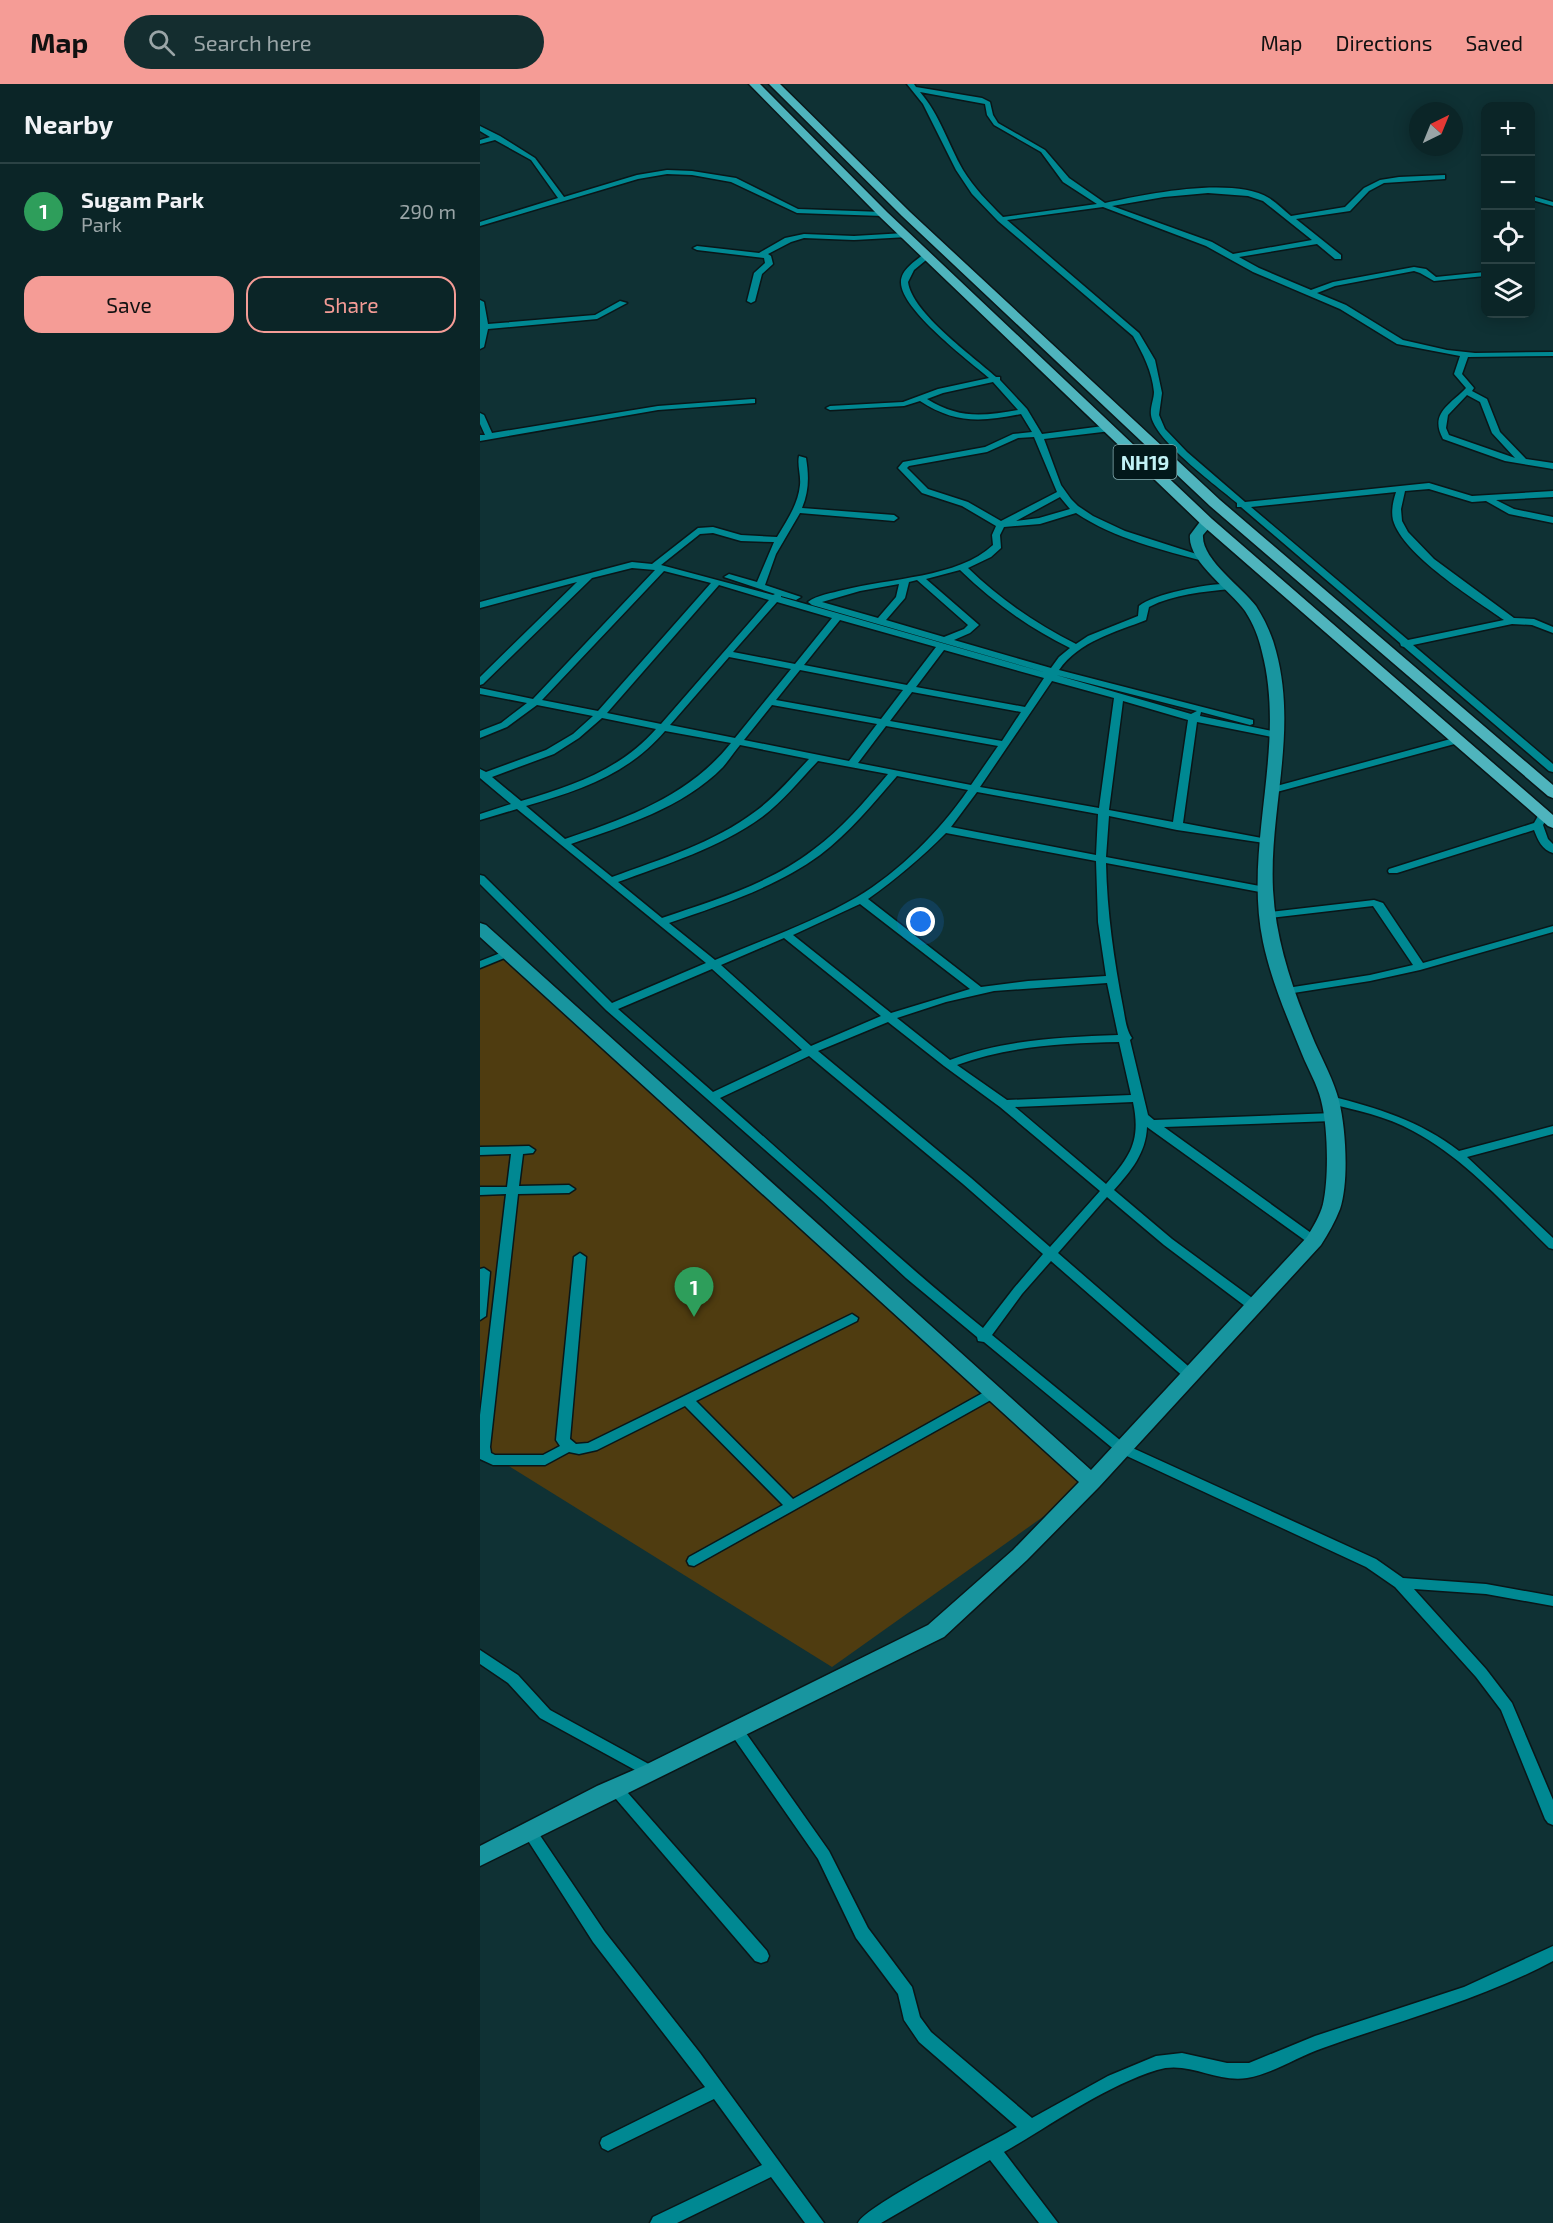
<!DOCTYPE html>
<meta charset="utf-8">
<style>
:root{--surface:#0b2527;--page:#142d2f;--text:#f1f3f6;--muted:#9aa5a7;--line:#2b4244;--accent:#f59c96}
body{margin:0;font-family:"Exo 2",sans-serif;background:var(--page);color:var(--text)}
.controls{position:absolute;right:18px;top:18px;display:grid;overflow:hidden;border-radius:12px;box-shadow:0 3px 15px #0003}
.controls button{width:54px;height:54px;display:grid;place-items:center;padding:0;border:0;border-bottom:2px solid var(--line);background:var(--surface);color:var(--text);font:30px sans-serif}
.compass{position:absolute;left:929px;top:18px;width:54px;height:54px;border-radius:50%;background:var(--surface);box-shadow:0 3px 15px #0003;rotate:43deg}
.you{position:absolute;left:441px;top:838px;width:21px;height:21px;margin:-15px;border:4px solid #fff;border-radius:50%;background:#1a73e8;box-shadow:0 0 0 9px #1a73e833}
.badge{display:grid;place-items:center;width:39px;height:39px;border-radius:50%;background:var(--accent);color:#fff;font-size:20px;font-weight:700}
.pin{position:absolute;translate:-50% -50px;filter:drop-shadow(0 2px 3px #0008)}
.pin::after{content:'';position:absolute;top:32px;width:21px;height:18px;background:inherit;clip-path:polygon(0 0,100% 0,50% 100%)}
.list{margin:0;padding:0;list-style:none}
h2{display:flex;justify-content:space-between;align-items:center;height:78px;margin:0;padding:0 24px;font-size:26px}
h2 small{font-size:20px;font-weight:400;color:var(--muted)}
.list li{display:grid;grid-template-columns:39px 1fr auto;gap:18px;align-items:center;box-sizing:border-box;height:96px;padding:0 24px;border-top:2px solid var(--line)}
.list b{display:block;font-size:22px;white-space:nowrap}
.list p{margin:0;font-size:20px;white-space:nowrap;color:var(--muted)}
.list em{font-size:20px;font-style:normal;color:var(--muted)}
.actions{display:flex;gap:12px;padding:18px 24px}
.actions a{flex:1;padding:14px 0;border:2px solid var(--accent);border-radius:18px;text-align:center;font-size:21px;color:var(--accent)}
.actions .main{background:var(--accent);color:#111}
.icon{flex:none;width:33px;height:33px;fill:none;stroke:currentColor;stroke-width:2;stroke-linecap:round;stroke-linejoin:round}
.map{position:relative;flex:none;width:1073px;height:2139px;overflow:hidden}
header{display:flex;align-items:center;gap:36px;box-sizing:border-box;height:84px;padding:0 30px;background:var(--accent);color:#111}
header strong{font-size:28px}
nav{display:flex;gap:33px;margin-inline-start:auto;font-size:21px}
.search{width:420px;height:54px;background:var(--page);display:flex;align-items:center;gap:15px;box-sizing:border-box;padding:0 21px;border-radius:33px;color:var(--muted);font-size:22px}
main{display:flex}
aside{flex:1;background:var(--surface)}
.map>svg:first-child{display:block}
</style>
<header>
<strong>Map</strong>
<div class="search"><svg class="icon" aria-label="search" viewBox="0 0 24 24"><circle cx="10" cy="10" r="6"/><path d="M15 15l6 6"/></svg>Search here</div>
<nav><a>Map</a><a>Directions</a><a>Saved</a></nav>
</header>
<main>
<aside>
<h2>Nearby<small></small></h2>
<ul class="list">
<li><span class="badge" style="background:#2e9e5b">1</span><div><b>Sugam Park</b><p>Park</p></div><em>290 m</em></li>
</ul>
<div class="actions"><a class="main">Save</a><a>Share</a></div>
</aside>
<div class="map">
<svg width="1073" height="2139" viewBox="0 0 1073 2139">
<rect width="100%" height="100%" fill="#0f3134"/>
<polygon fill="#4f3c10" points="28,869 612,1398 352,1583 0,1364 0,882"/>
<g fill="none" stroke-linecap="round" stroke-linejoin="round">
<g stroke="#091618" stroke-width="3">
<g id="street">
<path d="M 427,0 L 434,0 L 436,3 L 502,14 L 510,18 L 513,31 L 518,39 L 565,66 L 589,94 L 625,119 C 666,110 753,92 789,114 C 797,119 804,126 811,132 L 865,123 L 884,104 L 900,96 L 919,93 L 965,91 L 965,95 L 904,99 L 889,107 L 870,127 L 816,135 L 861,171 L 861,175 L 855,175 L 837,160 L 759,173 L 779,184 L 831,206 L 853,198 L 934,183 L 946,185 L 956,193 L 1005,188 L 1005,192 L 954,197 L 940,189 L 934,187 L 855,202 L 837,209 L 866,221 L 923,256 L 967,266 L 995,269 L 1073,268 L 1073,272 L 988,273 L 982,290 L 994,304 L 992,307 L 1007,315 L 1020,348 L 1046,375 L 1073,379 L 1073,385 L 1025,377 L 963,355 C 949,329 970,321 986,304 L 974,290 L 980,272 L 917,260 L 860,225 L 773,188 L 726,162 L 623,123 L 527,136 L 659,249 L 675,276 L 682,309 L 679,331 L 685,345 L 707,368 L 765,418 L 949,399 L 992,412 L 1073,407 L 1073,413 L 1016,416 L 1034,425 L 1073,433 L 1073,439 L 1029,430 L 1006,417 L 992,418 L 949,405 L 925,407 L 921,425 L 922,437 L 928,448 L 954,475 L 1034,534 L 1054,535 L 1073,543 L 1073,549 L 1052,541 L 1032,540 L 933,561 L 1073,680 L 1073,688 L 1069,687 L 924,563 L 921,562 L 920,559 L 761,423 L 757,423 L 757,419 C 737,402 674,356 671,331 C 670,323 674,315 674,308 C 672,287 663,270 653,252 L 518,137 L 492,110 L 476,86 L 443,20 ZM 440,8 L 505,20 L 507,31 L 514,41 L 561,68 L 583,98 L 617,120 L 523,133 C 508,118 494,104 483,86 C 468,60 460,31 440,8 ZM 728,109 L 768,112 L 783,117 L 832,156 L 753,170 L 732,158 L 632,122 L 684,113 ZM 987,311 L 1000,318 L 1012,349 L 1035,374 L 969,351 L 966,344 L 968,331 ZM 916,408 C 913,417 911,427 913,436 C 923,471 994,515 1024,536 L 928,556 L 771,423 Z"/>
<polygon points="0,42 20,52 55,74 84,113 157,91 187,86 212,87 256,94 318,125 403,128 407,130 403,132 317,129 251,98 212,91 187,90 158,95 0,142 0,138 78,114 51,76 15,56 0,60 0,56 10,53 0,47"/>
<polygon points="1052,112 1073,118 1073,122 1052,116"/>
<polygon points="425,149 428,149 428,153 374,156 324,154 311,158 288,170 291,172 293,180 282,190 275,217 271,219 267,217 274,189 285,179 284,174 217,166 213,164 217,162 279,169 305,154 324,150 374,152"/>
<path d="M 444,170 L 451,172 L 434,186 L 428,198 C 432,229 493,272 516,293 L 520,293 L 520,296 L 547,325 L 562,350 L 631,341 L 635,344 L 631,347 L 564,355 L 581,401 L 591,415 L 598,422 L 613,432 L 645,447 L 732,475 L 727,478 C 682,466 635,455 596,429 L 560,440 L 524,443 L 520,451 L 521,464 L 511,473 L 488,484 C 520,515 556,540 596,560 L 608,552 L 658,532 L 659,522 C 675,509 734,498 754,500 L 756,502 L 751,505 C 723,508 694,510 669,523 L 666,536 C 636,548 599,557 579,586 L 773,636 L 773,640 L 770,641 L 721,628 L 720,632 L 797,648 L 802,651 L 797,654 L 717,638 L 703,739 L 787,755 L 791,756 L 792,758 L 791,760 L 697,746 L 629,732 L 626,773 L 785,803 L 790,806 L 785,809 L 626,779 C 627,828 634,876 643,923 C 645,933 646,946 652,954 L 650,956 L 668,1031 L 674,1036 L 853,1029 L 859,1033 L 853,1037 L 684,1043 L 838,1154 L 840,1157 L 838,1160 L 830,1160 L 667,1043 C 666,1069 651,1087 634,1106 L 692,1155 L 779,1219 L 780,1222 L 779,1225 L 769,1225 L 684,1161 L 627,1113 L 578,1169 L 715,1288 L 717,1291 L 715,1294 L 705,1294 L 571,1177 L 542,1210 L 512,1251 L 646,1361 L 896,1475 L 923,1494 L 1006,1500 L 1073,1512 L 1073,1522 L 1006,1510 L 934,1505 L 1006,1585 L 1032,1619 L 1073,1716 L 1073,1741 L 1068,1739 L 1065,1735 L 1021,1626 L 996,1593 L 915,1503 L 886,1483 L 636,1367 L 504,1258 L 498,1257 L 497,1253 L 426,1194 L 342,1116 L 126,926 L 0,800 L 0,791 L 4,792 L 132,919 L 226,879 L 37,725 L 0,736 L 0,730 L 31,720 L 0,694 L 0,685 L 6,688 L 66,666 L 93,650 L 113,632 L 57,621 L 27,643 L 0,654 L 0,647 L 21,639 L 47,619 L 0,610 L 0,604 L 53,615 L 175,486 L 152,484 L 112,494 L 3,600 L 0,601 L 0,593 L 97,498 L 0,524 L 0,518 L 152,478 L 172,480 L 218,444 L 233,443 L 261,451 L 297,453 C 307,436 318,421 320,401 C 321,391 317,381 319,372 L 326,374 C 329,392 329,407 322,424 L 414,431 L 418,434 L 414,437 L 320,429 L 296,470 L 285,501 L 321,513 L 316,516 L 301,512 L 301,513 L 567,589 L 332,521 L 328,518 C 337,511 352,509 363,506 C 409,494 478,494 513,461 L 512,451 L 516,442 L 482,422 L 442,409 L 418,384 L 423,378 L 505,363 L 533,350 L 552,348 L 541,330 C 502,338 475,340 440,317 L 424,322 L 350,326 L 346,324 L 350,322 L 423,318 L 458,305 L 509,294 C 489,277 420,225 421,198 C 421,186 435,177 444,170 ZM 513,298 L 538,326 C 503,332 479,335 447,315 L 463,309 ZM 554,353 L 577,408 L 521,437 L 488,418 L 448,405 L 427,384 L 429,382 L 507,368 L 538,354 ZM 580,413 L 590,425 L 559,434 L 536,437 ZM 233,449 L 261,457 L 294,458 L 277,498 L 249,490 L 244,493 L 295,510 L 293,511 L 181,481 L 220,450 ZM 480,486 C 513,518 549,544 590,564 L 579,573 L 571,584 L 474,556 L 490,549 L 499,541 L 446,495 ZM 184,487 L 231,499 L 118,627 L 62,616 ZM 437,496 L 488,541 L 484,545 L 464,553 L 406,536 L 425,514 L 429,498 ZM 419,500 L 416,513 L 398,534 L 342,518 L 380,507 ZM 239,501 L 289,516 L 181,640 L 127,629 ZM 297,518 L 352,534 L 315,580 L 253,568 ZM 360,536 L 456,563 L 427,601 L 324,581 ZM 464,566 L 564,594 L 545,623 L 436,603 ZM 249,573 L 311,585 L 255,654 L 190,641 ZM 320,586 L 423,606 L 401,635 L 296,616 ZM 576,591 L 717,627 L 711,630 ZM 572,597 L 634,614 L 619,724 L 500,703 ZM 432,608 L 541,628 L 522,657 L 410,637 ZM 643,617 L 708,636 L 693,738 L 629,726 ZM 292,621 L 397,640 L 369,677 L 264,656 ZM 122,634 L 176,645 C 140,686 92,702 41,717 L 12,693 L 74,670 L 99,654 ZM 406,642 L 518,662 L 491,701 L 378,679 ZM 185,647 L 251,659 C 209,712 147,734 85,755 L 46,722 C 101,706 147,691 185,647 ZM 260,661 L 329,675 C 312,693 296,712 276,727 C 234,759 181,775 132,793 L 91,760 C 143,742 203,724 243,683 C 249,676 254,668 260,661 ZM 338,677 L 408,690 C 385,717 362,745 333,766 C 289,800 234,816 182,834 L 138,798 C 187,780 239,764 282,733 C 303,717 320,696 338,677 ZM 417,692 L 488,706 C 460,747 419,788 377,813 C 332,839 282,856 235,876 L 189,839 C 240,821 295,804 340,771 C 369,749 393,720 417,692 ZM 497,708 L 618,730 L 616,771 L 471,743 ZM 466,749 L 616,777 L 618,838 L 626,892 L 548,897 L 501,903 L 388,815 C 416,795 442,773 466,749 ZM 380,820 L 490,905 L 411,929 L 313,851 ZM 304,854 L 401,932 L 331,962 L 241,881 ZM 232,885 L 322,966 L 233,1008 L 138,925 ZM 627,899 L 638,951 C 580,953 524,956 470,976 L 417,934 L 466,918 L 514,907 ZM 408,938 L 464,982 L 520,1023 L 620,1107 L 570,1163 L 491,1094 L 338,967 ZM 639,958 L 651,1011 L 527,1016 L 477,981 C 529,962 584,959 639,958 ZM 329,972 L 483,1100 L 563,1170 L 534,1204 L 503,1244 C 413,1171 328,1091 240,1014 ZM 653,1018 C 661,1056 651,1072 626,1100 L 535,1023 Z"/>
<polygon points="0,216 4,218 8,240 115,231 140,217 147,219 117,235 8,245 4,263 0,265"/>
<polygon points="272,315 275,315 275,319 178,326 0,357 0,351 5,351 0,340 0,329 4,331 12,349 178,322"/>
<polygon points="978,653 983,656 982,658 793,709 788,706 789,704"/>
<path d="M 1062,731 L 1067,734 L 1063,741 L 1068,755 L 1073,760 L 1073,769 C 1062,766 1058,756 1054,746 L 917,789 L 909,789 L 908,787 L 909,785 L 1054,739 L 1058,732 Z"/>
<polygon points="894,816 903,819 943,879 1073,842 1073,848 940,886 890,897 807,910 803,909 801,907 803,905 807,904 890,891 933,881 893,822 789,834 784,831 789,828"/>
<polygon points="28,866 33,869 32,871 0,884 0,877"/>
<path d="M 850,1012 C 898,1024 940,1037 979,1067 L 1073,1042 L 1073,1050 L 987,1073 L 1073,1154 L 1073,1165 L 1069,1164 C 1027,1123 986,1075 933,1047 C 906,1032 876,1026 846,1019 L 844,1016 L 846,1013 Z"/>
<polygon points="49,1062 55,1066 53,1069 43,1070 39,1102 89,1101 95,1105 89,1109 38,1110 10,1363 11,1369 15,1371 63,1371 80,1362 76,1356 94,1173 100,1169 106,1173 90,1355 96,1360 108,1359 372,1230 378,1234 377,1237 216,1317 313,1415 508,1306 518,1306 520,1309 518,1312 214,1482 209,1481 207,1477 209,1473 303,1421 205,1322 117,1366 99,1370 89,1368 65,1381 13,1381 0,1375 0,1331 26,1110 0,1111 0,1103 27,1103 31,1070 0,1071 0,1063"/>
<polygon points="4,1184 10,1188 6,1232 0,1236 0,1185"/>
<polygon points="0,1566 38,1591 70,1626 176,1684 179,1688 176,1692 171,1694 166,1692 60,1634 28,1599 0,1580"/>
<path d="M 256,1640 L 261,1642 L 349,1767 L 388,1844 L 432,1903 L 440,1933 L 451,1948 L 552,2034 L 628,1992 L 676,1972 L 702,1969 L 747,1979 L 769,1979 L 835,1952 L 984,1903 L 1073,1862 L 1073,1877 C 1000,1916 921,1936 843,1964 C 817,1973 794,1989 767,1994 C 736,1999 708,1976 677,1986 C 623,2003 573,2040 524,2068 L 578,2139 L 559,2139 L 510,2076 L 401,2139 L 378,2139 C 386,2121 512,2058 537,2043 L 439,1958 L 424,1936 L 418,1910 L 376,1854 L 338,1775 L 251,1650 L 249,1646 L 251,1642 Z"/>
<polygon points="135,1698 140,1700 287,1867 289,1872 287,1877 281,1879 275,1877 130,1708 127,1704 130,1700"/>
<polygon points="50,1742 55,1744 125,1848 220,1969 344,2139 325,2139 291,2093 197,2139 170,2139 173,2133 282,2081 234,2015 134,2064 128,2067 122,2064 120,2059 122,2054 225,2003 113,1858 45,1752 42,1748 45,1744"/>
</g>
</g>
<g stroke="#091618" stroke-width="3">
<path id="secondary" d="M 727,434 L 734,438 L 723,451 C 721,475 762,503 776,522 C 785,536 792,551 796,567 C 818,648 789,726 793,806 C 796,860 814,909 835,959 C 843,977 854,997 859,1017 C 866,1045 869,1098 860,1125 C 855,1138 848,1150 841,1161 L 619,1403 L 547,1476 L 464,1553 L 0,1782 L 0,1762 L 117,1702 L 163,1682 L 448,1541 L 533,1466 L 599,1398 L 0,853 L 0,839 L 6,841 L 611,1386 L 827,1153 C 833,1143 840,1132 843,1120 C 849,1093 848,1043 841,1016 C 837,1000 828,985 822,970 C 807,933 791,896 783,858 C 763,761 807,664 782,568 C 779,554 773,539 765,527 C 750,506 707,477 710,451 L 722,435 Z"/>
</g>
<g stroke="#091618" stroke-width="3">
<g id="highway">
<polygon points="269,0 280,0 407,128 732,435 1073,731 1073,744 1068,742 722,441 399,132"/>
<polygon points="289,0 300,0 430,128 740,416 1073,701 1073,714 1068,712 730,422 422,132"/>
</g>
</g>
<use href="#street" fill="#008892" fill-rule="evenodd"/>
<use href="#secondary" fill="#18959f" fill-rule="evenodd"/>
<use href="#highway" fill="#4fb4bd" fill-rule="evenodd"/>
</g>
<g text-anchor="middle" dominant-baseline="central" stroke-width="5" stroke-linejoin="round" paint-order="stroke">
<rect fill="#02181a" stroke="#88b1b4" stroke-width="1.5" x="633.5" y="361" width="63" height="34" rx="4.5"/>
<g font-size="20" font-weight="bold" fill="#c2f2f6">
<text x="665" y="378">NH19</text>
</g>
</g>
</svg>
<div class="controls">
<button>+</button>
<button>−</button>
<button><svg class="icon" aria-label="locate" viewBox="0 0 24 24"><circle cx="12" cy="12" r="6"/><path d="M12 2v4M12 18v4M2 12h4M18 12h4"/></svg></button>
<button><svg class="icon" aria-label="layers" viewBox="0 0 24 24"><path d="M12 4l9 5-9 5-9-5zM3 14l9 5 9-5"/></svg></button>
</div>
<svg class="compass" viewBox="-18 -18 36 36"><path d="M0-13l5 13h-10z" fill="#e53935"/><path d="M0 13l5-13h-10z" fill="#9aa5a7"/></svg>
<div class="you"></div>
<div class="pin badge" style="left:214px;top:1233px;background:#2e9e5b">1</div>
</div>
</main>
